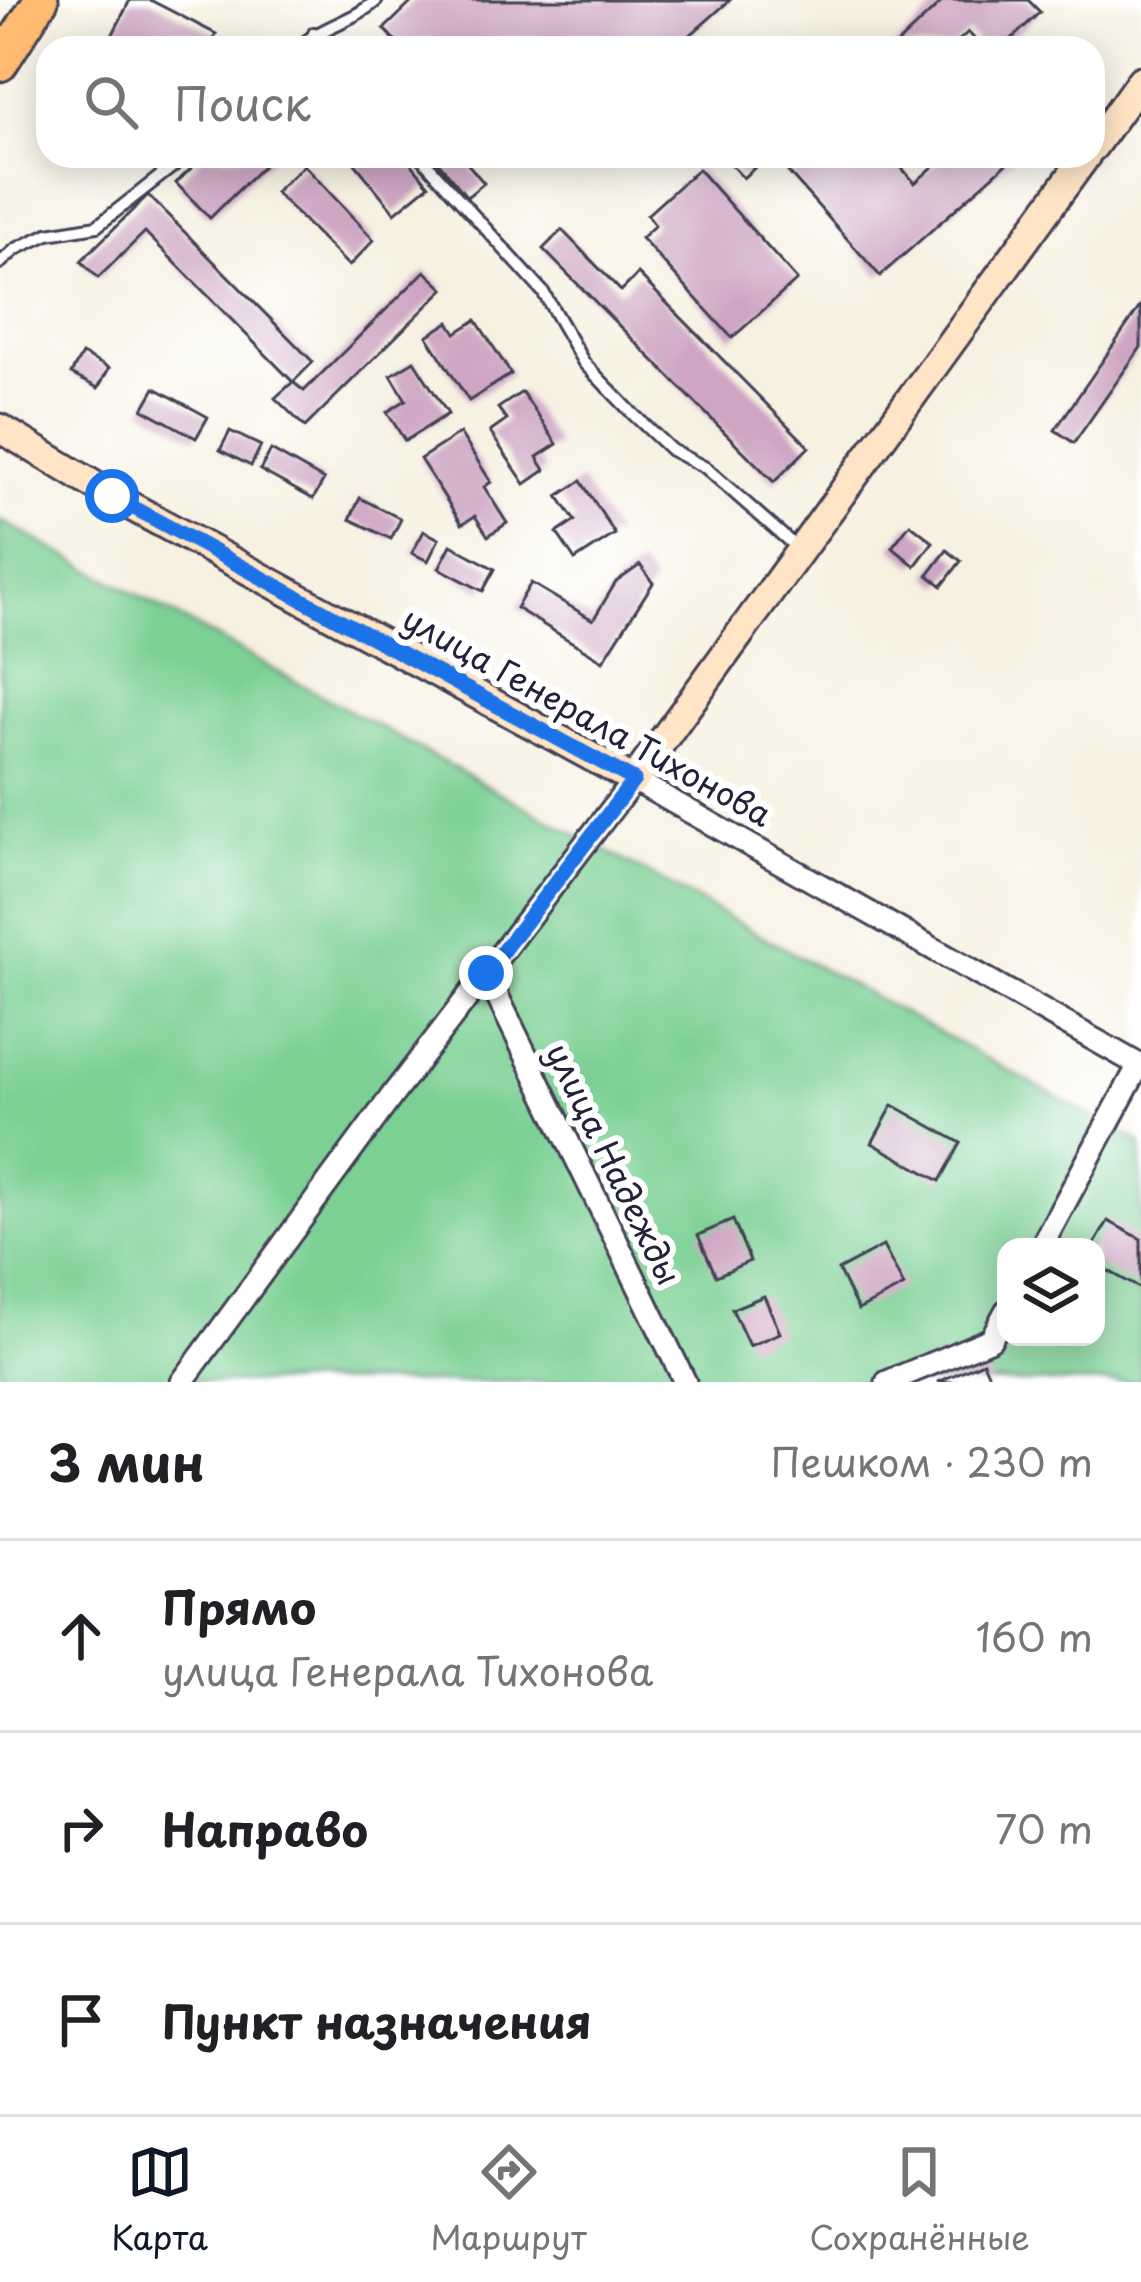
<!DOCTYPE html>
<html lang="ru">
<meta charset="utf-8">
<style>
:root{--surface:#fff;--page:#f6f6f6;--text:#202124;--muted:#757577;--line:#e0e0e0;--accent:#111827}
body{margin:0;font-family:"Playpen Sans",sans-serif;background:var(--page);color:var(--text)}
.controls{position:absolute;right:36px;bottom:36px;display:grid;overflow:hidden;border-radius:24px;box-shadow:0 6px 30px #0003}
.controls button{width:108px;height:108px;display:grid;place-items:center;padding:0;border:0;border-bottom:3px solid var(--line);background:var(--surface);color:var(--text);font:60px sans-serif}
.stop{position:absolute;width:36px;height:36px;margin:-27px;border:9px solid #1a73e8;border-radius:50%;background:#fff}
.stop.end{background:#1a73e8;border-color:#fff;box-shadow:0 3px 12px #0008}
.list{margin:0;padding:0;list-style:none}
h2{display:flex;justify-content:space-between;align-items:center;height:156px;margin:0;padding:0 48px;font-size:51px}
h2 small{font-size:39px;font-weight:400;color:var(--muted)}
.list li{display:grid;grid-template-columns:78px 1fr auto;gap:36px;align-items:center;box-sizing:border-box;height:192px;padding:0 48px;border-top:3px solid var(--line)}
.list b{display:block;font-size:45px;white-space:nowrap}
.list p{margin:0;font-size:39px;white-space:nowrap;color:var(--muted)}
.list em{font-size:39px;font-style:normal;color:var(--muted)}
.icon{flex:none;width:66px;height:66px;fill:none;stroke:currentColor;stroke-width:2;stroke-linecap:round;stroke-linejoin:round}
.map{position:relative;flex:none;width:1141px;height:1382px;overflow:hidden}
.search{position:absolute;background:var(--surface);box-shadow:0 6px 30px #0003;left:36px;right:36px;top:36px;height:132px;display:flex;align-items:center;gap:30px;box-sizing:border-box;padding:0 42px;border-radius:36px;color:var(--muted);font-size:45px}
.sheet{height:732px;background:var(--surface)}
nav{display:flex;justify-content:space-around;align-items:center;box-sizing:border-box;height:168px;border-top:3px solid var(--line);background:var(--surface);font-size:33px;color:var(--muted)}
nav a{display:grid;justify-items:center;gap:6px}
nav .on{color:var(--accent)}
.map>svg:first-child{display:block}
</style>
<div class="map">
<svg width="1141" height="1382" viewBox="0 0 1141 1382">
<rect width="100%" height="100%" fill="#fff"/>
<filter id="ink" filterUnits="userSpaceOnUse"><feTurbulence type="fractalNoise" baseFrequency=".00833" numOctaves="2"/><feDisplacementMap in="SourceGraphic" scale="24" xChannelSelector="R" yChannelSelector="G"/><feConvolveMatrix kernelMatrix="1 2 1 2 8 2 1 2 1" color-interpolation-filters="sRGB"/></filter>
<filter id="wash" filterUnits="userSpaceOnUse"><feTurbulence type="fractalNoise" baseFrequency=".004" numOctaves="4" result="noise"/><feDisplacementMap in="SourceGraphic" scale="48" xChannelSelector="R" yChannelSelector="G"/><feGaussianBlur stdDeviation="2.7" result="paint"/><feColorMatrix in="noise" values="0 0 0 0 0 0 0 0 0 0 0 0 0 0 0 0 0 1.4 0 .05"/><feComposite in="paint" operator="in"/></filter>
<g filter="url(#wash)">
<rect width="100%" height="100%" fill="#f6f1e1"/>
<path fill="#7bd094" stroke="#4e7968" stroke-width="3" fill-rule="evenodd" d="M 0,520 L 1141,1143 L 1141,1382 L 0,1382 ZM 1006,1247 L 1096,1247 L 1096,1337 L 1006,1337 Z"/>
<g id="blocks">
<g fill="#cea5c3">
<polygon points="130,0 150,0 216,34 209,48 106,48"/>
<polygon points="414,0 730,0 686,39 694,48 402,48 384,29"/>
<polygon points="944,0 1028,0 1040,12 1002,48 983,48 968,32 951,48 893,48"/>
<polygon points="204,156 273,156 210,218 176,183"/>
<polygon points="349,156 405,156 429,185 395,213"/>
<polygon points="433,156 461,156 484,183 467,197"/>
<polygon points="723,156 768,156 743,178"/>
<polygon points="774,156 891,156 915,183 945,156 1015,156 880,276"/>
<polygon points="304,165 374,240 349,266 275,192"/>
<polygon points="698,169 797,280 732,338 641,238 655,225 647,215"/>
<polygon points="148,195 313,362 293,382 145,232 98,278 81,261"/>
<polygon points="562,230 621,291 638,274 809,447 774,482 543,249"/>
<polygon points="425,271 444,289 305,427 275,398 293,382 304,391"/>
<polygon points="1141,305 1141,347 1074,443 1055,430"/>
<polygon points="476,320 511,374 469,401 427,336 449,322 456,333"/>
<polygon points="82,354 109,368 98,388 71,374"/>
<polygon points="414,361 448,414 405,441 387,412 406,400 391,375"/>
<polygon points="155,388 208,417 196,438 143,409"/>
<polygon points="522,392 557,444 537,457 545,470 525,484 490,432 507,420 498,408"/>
<polygon points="230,431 261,446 251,466 220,450"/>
<polygon points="460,433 491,482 484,487 507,523 488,536 475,516 462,524 420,459"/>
<polygon points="271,450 324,480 313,499 260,470"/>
<polygon points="581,481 615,534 575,560 557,533 575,521 558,496"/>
<polygon points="360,498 401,519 391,539 350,519"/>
<polygon points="910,524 933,542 915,566 892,547"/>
<polygon points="424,531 439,539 428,561 412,553"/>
<polygon points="451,545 495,569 483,591 439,568"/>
<polygon points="947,550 961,561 942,586 928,575"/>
<polygon points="640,565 653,583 603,661 516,608 531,583 593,620 616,582"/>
<polygon points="893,1105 961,1143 940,1181 872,1143"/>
<polygon points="733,1220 750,1261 716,1276 698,1235"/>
<polygon points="1108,1221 1141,1239 1141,1289 1096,1264 1093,1247"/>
<polygon points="883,1246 904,1286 858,1310 838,1270"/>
<polygon points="764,1296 780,1333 749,1346 732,1309"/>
<polygon points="983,1362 992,1382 938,1382"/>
</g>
</g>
</g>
<g filter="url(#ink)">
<use href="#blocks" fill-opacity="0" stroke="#424154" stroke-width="3"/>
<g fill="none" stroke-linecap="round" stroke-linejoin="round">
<g stroke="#424154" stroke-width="16">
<g id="service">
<polyline points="314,33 327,48"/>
<path d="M 298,48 C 321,26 354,21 377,0"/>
<polyline points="420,156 543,292 584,363 634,415 671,450 706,468 797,548"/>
<polyline points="0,263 16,249 48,234 97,226 186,156"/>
</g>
</g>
<g stroke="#424154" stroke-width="27">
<g id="minor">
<polyline points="486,973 685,1382"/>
<polyline points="1041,1247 1139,1065"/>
<polyline points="182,1382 394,1093 634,780 1141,1066"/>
<polyline points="887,1382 991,1339 1006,1311"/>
</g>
</g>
<g stroke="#424154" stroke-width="33">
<g id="secondary">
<polyline points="1093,147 1141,80"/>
<polyline points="0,428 112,496 634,780 1086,156"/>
</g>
</g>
<g stroke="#424154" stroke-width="39">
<polyline id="primary" points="0,64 41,0"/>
</g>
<use href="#service" stroke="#fff" stroke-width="10"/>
<use href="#minor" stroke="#fff" stroke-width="21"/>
<use href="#secondary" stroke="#ffe4c6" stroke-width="27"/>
<use href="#primary" stroke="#febb71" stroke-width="33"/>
</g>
</g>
<g fill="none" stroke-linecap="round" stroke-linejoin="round" filter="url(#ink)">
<polyline stroke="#1a73e8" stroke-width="15" points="112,496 634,780 486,973"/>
</g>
<g text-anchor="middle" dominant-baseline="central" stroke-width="12" stroke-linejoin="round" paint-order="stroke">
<g font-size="33" fill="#22223b" stroke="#fff">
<text transform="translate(588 715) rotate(29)">улица Генерала Тихонова</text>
<text transform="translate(615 1163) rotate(64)">улица Надежды</text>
</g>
</g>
</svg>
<div class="controls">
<button><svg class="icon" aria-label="layers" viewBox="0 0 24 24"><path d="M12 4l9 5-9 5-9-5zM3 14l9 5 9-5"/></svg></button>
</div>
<div class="stop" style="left:112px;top:496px"></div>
<div class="stop end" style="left:486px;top:973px"></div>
<div class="search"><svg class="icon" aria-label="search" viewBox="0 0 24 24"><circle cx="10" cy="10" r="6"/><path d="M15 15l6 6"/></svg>Поиск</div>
</div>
<section class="sheet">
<h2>3 мин<small>Пешком · 230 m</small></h2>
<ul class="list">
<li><svg class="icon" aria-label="ahead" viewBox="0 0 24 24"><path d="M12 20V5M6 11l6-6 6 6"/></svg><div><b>Прямо</b><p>улица Генерала Тихонова</p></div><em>160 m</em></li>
<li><svg class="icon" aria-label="right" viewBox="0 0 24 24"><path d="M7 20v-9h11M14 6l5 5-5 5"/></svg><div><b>Направо</b></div><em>70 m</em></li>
<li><svg class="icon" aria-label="arrive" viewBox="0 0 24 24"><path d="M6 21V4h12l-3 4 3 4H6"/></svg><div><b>Пункт назначения</b></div></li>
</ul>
</section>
<nav>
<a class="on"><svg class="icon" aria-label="map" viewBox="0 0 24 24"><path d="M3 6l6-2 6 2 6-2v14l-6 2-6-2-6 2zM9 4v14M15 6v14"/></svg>Карта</a>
<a><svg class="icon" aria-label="directions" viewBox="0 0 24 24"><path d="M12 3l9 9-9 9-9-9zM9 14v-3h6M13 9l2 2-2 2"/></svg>Маршрут</a>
<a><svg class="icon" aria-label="saved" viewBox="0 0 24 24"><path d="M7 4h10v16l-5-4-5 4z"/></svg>Сохранённые</a>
</nav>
